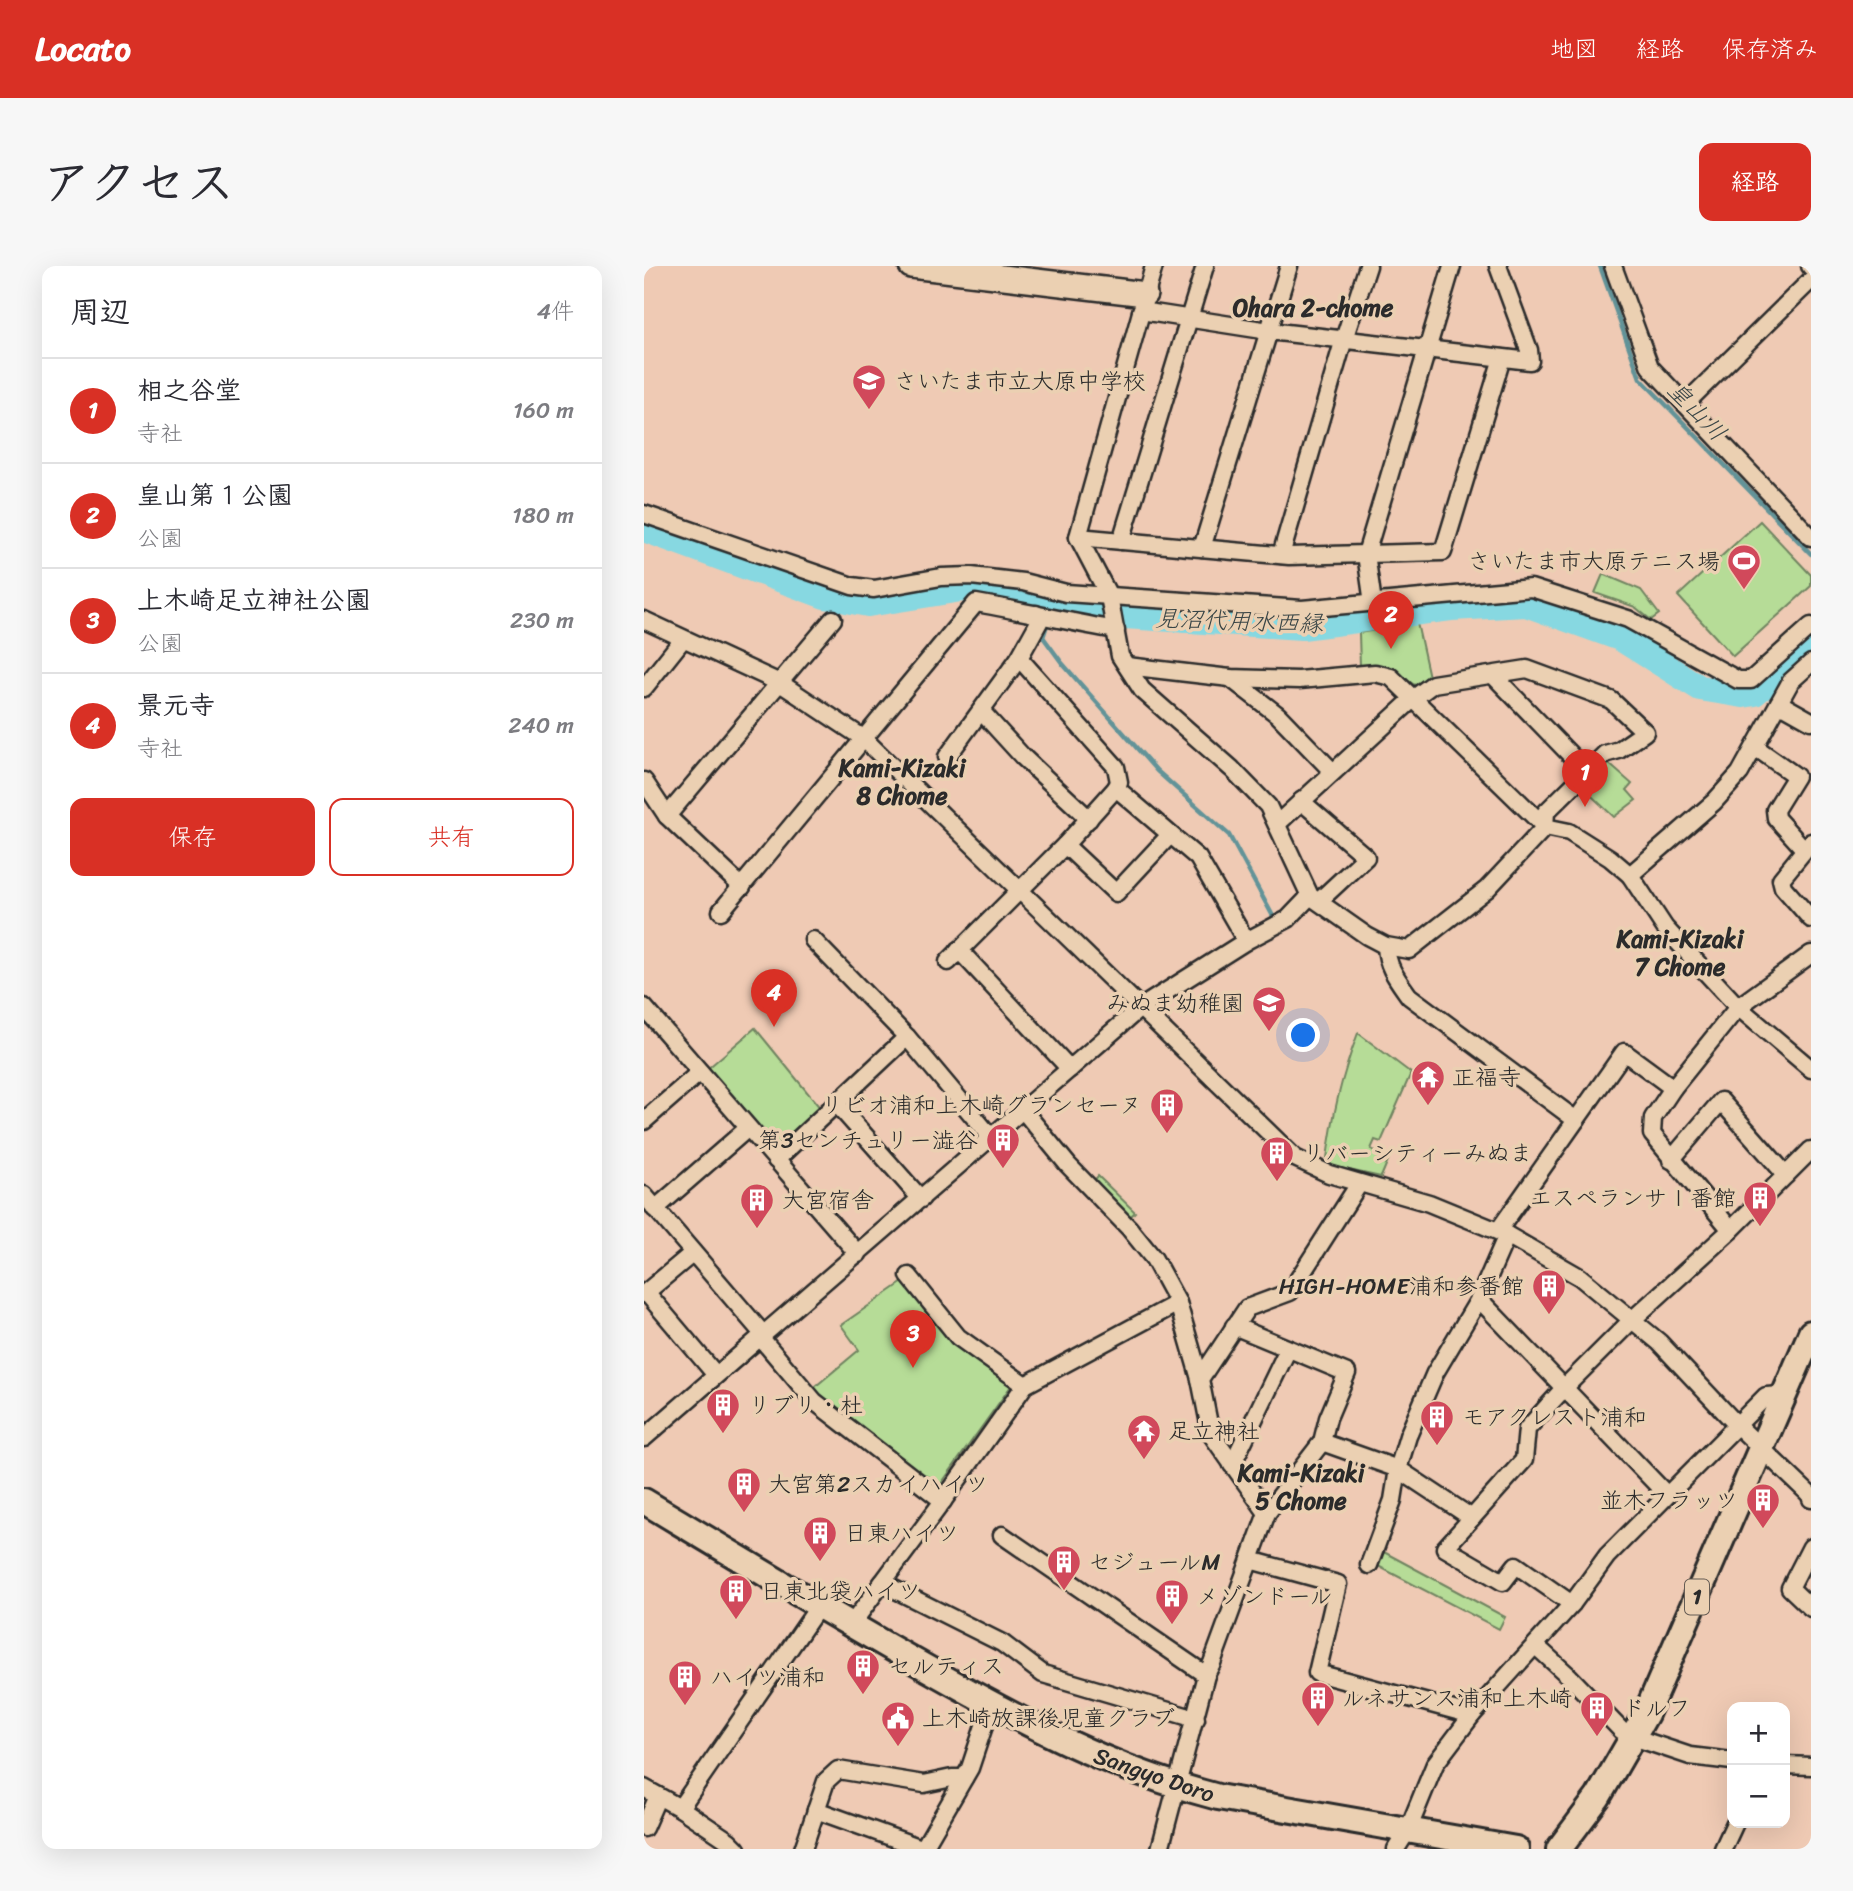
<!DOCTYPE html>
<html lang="ja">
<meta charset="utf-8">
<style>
:root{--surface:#fff;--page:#f7f7f7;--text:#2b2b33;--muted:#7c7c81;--line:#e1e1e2;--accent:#d93025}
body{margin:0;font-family:Sriracha,"Klee One",sans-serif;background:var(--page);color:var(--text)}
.controls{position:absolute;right:21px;bottom:21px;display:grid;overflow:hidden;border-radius:14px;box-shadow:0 7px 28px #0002}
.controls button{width:63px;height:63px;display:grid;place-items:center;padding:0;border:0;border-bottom:2px solid var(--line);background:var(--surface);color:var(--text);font:35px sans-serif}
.you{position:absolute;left:660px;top:770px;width:24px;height:24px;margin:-18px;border:5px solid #fff;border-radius:50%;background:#1a73e8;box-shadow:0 0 0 10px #1a73e833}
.badge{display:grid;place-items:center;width:46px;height:46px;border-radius:50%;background:var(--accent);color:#fff;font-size:23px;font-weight:700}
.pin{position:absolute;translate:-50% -58px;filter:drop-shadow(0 2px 4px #0008)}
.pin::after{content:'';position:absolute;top:37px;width:24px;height:21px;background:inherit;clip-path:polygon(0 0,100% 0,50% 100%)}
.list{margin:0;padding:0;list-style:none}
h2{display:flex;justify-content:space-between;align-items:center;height:91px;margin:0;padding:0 28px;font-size:30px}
h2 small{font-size:23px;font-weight:400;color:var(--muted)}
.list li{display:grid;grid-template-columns:46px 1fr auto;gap:21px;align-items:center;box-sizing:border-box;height:105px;padding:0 28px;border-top:2px solid var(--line)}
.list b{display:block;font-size:26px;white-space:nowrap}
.list p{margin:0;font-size:23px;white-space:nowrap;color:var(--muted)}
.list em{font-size:23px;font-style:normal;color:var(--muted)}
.actions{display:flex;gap:14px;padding:21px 28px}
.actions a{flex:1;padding:16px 0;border:2px solid var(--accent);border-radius:14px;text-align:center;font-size:24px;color:var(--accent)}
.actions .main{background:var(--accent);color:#fff}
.map{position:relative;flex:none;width:1167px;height:1583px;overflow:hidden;border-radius:14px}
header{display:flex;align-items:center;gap:42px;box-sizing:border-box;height:98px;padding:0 35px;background:var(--accent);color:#fff}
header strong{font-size:33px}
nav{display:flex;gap:38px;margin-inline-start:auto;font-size:24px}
.intro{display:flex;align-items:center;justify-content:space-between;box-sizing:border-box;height:168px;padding:0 42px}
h1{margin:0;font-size:49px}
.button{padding:18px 32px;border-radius:14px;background:var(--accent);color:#fff;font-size:24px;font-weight:700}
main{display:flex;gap:42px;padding:0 42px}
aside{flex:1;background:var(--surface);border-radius:14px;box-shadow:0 7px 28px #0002}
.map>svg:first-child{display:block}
</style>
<header>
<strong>Locato</strong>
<nav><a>地図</a><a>経路</a><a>保存済み</a></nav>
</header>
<div class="intro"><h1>アクセス</h1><a class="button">経路</a></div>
<main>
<aside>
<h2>周辺<small>4件</small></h2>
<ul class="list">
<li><span class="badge">1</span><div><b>相之谷堂</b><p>寺社</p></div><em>160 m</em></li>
<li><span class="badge">2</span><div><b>皇山第１公園</b><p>公園</p></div><em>180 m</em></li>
<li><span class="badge">3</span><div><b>上木崎足立神社公園</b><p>公園</p></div><em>230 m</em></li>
<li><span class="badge">4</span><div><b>景元寺</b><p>寺社</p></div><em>240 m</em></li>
</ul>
<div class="actions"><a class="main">保存</a><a>共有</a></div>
</aside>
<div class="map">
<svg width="1167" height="1583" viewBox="0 0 1167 1583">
<rect width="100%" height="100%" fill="#efcab4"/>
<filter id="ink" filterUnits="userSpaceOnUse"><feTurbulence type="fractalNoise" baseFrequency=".0143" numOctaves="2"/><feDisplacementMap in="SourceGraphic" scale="14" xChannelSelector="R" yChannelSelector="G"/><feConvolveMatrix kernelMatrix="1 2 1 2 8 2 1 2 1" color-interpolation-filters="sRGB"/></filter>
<g filter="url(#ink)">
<g fill="#b6dc97" stroke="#708461" stroke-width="2">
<polygon points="1116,255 1167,309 1167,320 1089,390 1034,330"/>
<polygon points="959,308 997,324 1015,348 1007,354 991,341 951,327"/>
<path d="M 773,357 L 785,411 L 775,420 C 765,419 760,409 751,404 C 741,397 728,399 716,400 L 715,367 Z"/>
<polygon points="960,496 964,497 988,518 983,524 992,534 970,551 937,520"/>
<polygon points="111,762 177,843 136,885 130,884 62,804"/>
<path d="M 714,767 L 767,807 L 737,876 L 731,874 L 727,883 L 745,892 L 737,911 L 682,899 C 689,848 696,815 714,767 Z"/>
<polygon points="454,910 491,946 483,954 447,918"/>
<polygon points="259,1016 308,1073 367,1120 294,1222 166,1125 215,1084 197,1059"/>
<polygon points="738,1285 861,1351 855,1363 732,1299"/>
</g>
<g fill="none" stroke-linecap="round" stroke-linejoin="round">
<g stroke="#629398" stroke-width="4.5">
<polyline points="956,0 996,112 1167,288"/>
<polyline points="409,341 399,371 418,397 513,505 585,569 630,652"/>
</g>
<polyline stroke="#87d8e1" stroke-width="26" points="0,263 181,330 224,338 317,323 353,327 405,340 448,348 658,361 807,342 882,338 976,372 1056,422 1099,429 1111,427 1167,379"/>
<g stroke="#2b2b2b" stroke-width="21">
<g id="street">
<polyline points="510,0 434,271 465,330 476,390 498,424 588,503 624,540 666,630 723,670 742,680 765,684 843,623 901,561 925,566 966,592 986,609 1021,662 1094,741 1167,803"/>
<polyline points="969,0 1006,101 1167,271"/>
<polyline points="1166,0 1167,1"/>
<polyline points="497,45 625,65 886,95 885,84 854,0"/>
<polyline points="1041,138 1167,14"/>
<polyline points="0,248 208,320 230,323 297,311 327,310 379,316 422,327 658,343 887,322 984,353 1094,414 1107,414 1167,360"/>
<polyline points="434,271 645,290 799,286 858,92"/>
<polyline points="477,275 561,0"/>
<polyline points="558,282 645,0"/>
<polyline points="637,289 700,73 724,0"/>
<polyline points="729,337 722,288 808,0"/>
<polyline points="0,354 136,417 219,472 651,892 685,908 785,937 863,969 936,1011 1015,1076 1093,1159 1166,1229 1167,1233"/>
<polyline points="483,400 586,412 655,414 731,407 747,411 901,561 902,546 961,488 975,484 1001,466 967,434 883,403 789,418 770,432 633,558"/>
<polyline points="849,409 943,506"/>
<polyline points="586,412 634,449 688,505"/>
<polyline points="0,422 39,373"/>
<polyline points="1135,437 1167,455"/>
<polyline points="337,445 379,491 445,553"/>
<polyline points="1111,481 1152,510 1131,544 1132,552 1160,583"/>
<polyline points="303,491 375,392 395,356 392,348"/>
<polyline points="0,515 23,550 98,621"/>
<polyline points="472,522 554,592 602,675"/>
<polyline points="657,535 722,591 675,635"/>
<polyline points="23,550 189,353"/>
<polyline points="1167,576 1137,613 1139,621 1167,653"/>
<polyline points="421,579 472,627 526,569"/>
<polyline points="986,609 1070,536 1096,507 1147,415 1167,397"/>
<path d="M 77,645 L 332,337 C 379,345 425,356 472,364"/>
<polyline points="169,674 263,771"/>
<path d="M 742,680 C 743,701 753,713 765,730 L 932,854"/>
<polyline points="315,684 426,803"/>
<polyline points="304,696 421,579 472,522 475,516 472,501 375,392"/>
<polyline points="0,741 214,988"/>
<polyline points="192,837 277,933"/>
<polyline points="379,844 424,899 485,962 510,993 534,1037 556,1113"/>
<polyline points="0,855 56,806"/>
<polyline points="132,894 263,771 346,870"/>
<polyline points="1027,894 1077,835 1142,909"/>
<polyline points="0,929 119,1068"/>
<polyline points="11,943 104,862"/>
<polyline points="1087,964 1008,868 1009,852 1029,822 1094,741 1167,688"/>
<polyline points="854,965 980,786 1029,822"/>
<polyline points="265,1010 314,1071 381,1119"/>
<polyline points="2,1026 72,1109"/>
<polyline points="0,1028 49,987"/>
<polyline points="835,1033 1023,1229"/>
<polyline points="116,1071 170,1135 299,1235"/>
<polyline points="0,1172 496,742 602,675 644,653 666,630"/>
<polyline points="678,1176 754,1203 828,1252"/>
<polyline points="588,1199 644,1083"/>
<polyline points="623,1247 567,1168 556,1113 603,1042 646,1026 715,918"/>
<polyline points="358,1269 562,1409"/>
<polyline points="1167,1281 1146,1322 1167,1342"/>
<polyline points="606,1294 694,1318 673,1407 828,1449"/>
<polyline points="725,1299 749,1234 754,1203 764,1170 791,1107 835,1033 863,969"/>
<polyline points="238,1317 358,1377 399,1408 552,1453"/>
<polyline points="928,1338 872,1299 859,1316 801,1282 880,1194 883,1163 921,1121 988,1054 1087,964 1167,884"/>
<polyline points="207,1359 299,1235 381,1119 534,1037"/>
<polyline points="892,1380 926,1411 977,1464 989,1471 1046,1490 1088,1495"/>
<polyline points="1141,1499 1167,1500"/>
<polyline points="0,1522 36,1542 175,1340"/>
<polyline points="36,1542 85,1575 93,1583"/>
<polyline points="172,1544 280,1583"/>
<polyline points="0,1562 14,1530"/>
<polyline points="159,1583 182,1515 194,1504 280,1518 308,1512 320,1512"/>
<polyline points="279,1583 326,1502 347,1439"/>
<polyline points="516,1583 562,1409 568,1397 623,1247 678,1176 684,1152 703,1107 590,1060"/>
<polyline points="752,1583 764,1564 791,1498 828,1449 928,1338 963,1290 1122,1130 1139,1129"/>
<polyline points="1079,1583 1091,1557"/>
</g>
</g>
<g stroke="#2b2b2b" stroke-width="28">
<polyline id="secondary" points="267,0 501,28"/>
</g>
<g stroke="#2b2b2b" stroke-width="30">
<g id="primary">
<path d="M 0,1235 C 93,1291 185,1347 279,1400 C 374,1454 468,1504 574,1531 L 872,1583"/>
<polyline points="915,1583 954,1531 1002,1448 1167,1067"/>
</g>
</g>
<use href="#street" stroke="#ebd0b2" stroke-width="16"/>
<use href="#secondary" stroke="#ebd0b2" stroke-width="23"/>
<use href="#primary" stroke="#ebd0b2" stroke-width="24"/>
</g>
</g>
<defs>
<g id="school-pin" transform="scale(1.75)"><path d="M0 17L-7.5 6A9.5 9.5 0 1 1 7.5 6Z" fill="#d1495b" stroke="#ebd0b2"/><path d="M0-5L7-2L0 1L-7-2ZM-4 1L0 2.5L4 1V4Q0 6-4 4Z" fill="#fff"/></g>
<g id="stadium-pin" transform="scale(1.75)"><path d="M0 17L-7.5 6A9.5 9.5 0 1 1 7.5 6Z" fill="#d1495b" stroke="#ebd0b2"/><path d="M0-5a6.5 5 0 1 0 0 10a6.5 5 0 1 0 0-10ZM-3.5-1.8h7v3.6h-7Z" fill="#fff"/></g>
<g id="temple-pin" transform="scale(1.75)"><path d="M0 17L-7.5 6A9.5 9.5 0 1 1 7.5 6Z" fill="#d1495b" stroke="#ebd0b2"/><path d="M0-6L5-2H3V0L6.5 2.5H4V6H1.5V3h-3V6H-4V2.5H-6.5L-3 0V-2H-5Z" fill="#fff"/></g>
<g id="building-pin" transform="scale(1.75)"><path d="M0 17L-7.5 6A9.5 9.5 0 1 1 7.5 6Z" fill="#d1495b" stroke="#ebd0b2"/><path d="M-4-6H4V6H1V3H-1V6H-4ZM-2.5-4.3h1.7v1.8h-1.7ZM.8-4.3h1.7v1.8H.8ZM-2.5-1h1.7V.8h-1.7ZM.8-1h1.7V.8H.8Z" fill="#fff"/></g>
<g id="civic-pin" transform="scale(1.75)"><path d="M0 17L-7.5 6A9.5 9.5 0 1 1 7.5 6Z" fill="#d1495b" stroke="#ebd0b2"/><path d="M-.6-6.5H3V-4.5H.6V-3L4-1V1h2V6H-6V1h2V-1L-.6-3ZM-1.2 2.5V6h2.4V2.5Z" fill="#fff"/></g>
</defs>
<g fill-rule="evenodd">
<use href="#school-pin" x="225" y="115"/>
<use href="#stadium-pin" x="1100" y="295"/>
<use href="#school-pin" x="625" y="737"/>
<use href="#temple-pin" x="784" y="811"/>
<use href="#building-pin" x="523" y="839"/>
<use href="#building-pin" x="359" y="874"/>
<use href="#building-pin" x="633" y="887"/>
<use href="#building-pin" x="1116" y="932"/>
<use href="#building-pin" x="113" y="934"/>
<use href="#building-pin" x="905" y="1020"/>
<use href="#building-pin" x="79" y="1139"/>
<use href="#building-pin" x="793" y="1151"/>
<use href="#temple-pin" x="500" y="1165"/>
<use href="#building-pin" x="100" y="1218"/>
<use href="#building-pin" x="1119" y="1234"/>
<use href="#building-pin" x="176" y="1267"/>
<use href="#building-pin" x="420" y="1296"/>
<use href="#building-pin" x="92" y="1325"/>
<use href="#building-pin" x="528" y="1330"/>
<use href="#building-pin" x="219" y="1400"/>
<use href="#building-pin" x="41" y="1411"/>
<use href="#building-pin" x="674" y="1432"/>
<use href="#building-pin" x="953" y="1442"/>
<use href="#civic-pin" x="254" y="1452"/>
</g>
<g text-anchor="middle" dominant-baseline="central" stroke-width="7" stroke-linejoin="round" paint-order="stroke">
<rect fill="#ebd0b2" stroke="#655c54" stroke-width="2" x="1041" y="1313.5" width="24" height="35" rx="5"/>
<g font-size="21" font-weight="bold" fill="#2b2b2b">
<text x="1053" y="1331">1</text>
</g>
<g font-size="23" fill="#2b2b2b" stroke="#ebd0b2" text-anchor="start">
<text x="250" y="115">さいたま市立大原中学校</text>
<text x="1076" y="295" text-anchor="end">さいたま市大原テニス場</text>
<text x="600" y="737" text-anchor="end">みぬま幼稚園</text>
<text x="808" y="811">正福寺</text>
<text x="498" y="839" text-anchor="end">リビオ浦和上木崎グランセーヌ</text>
<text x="334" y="874" text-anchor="end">第3センチュリー澁谷</text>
<text x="658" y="887">リバーシティーみぬま</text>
<text x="1092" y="932" text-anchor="end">エスペランサⅠ番館</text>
<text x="138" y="934">大宮宿舎</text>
<text x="880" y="1020" text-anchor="end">HIGH-HOME浦和参番館</text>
<text x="104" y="1139">リブリ・杜</text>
<text x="818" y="1151">モアクレスト浦和</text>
<text x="524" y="1165">足立神社</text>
<text x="124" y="1218">大宮第2スカイハイツ</text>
<text x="1094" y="1234" text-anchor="end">並木フラッツ</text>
<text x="200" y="1267">日東ハイツ</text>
<text x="444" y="1296">セジュールM</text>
<text x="116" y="1325">日東北袋ハイツ</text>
<text x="552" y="1330">メゾンドール</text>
<text x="244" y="1400">セルティス</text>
<text x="66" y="1411">ハイツ浦和</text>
<text x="698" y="1432">ルネサンス浦和上木崎</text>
<text x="978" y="1442">ドルフ</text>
<text x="278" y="1452">上木崎放課後児童クラブ</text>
</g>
<g font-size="23" fill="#2b2b2b" stroke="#ebd0b2">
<text transform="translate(510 1509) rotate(19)">Sangyo Doro</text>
</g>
<g font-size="24" font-weight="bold" fill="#2b2b2b" stroke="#ebd0b2">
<text x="669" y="42">Ohara 2-chome</text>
<text x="258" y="502">Kami-Kizaki<tspan x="258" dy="28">8 Chome</tspan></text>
<text x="1036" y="673">Kami-Kizaki<tspan x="1036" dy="28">7 Chome</tspan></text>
<text x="657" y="1207">Kami-Kizaki<tspan x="657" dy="28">5 Chome</tspan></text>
</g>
<g font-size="24" font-style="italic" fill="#394546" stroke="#ebd0b2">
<text transform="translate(1053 145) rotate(46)">皇山川</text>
<text transform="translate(595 355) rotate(2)">見沼代用水西縁</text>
</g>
</g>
</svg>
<div class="controls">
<button>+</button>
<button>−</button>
</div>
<div class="you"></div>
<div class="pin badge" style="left:941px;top:541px">1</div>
<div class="pin badge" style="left:747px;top:383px">2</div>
<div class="pin badge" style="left:269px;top:1102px">3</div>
<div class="pin badge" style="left:130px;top:761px">4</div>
</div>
</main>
